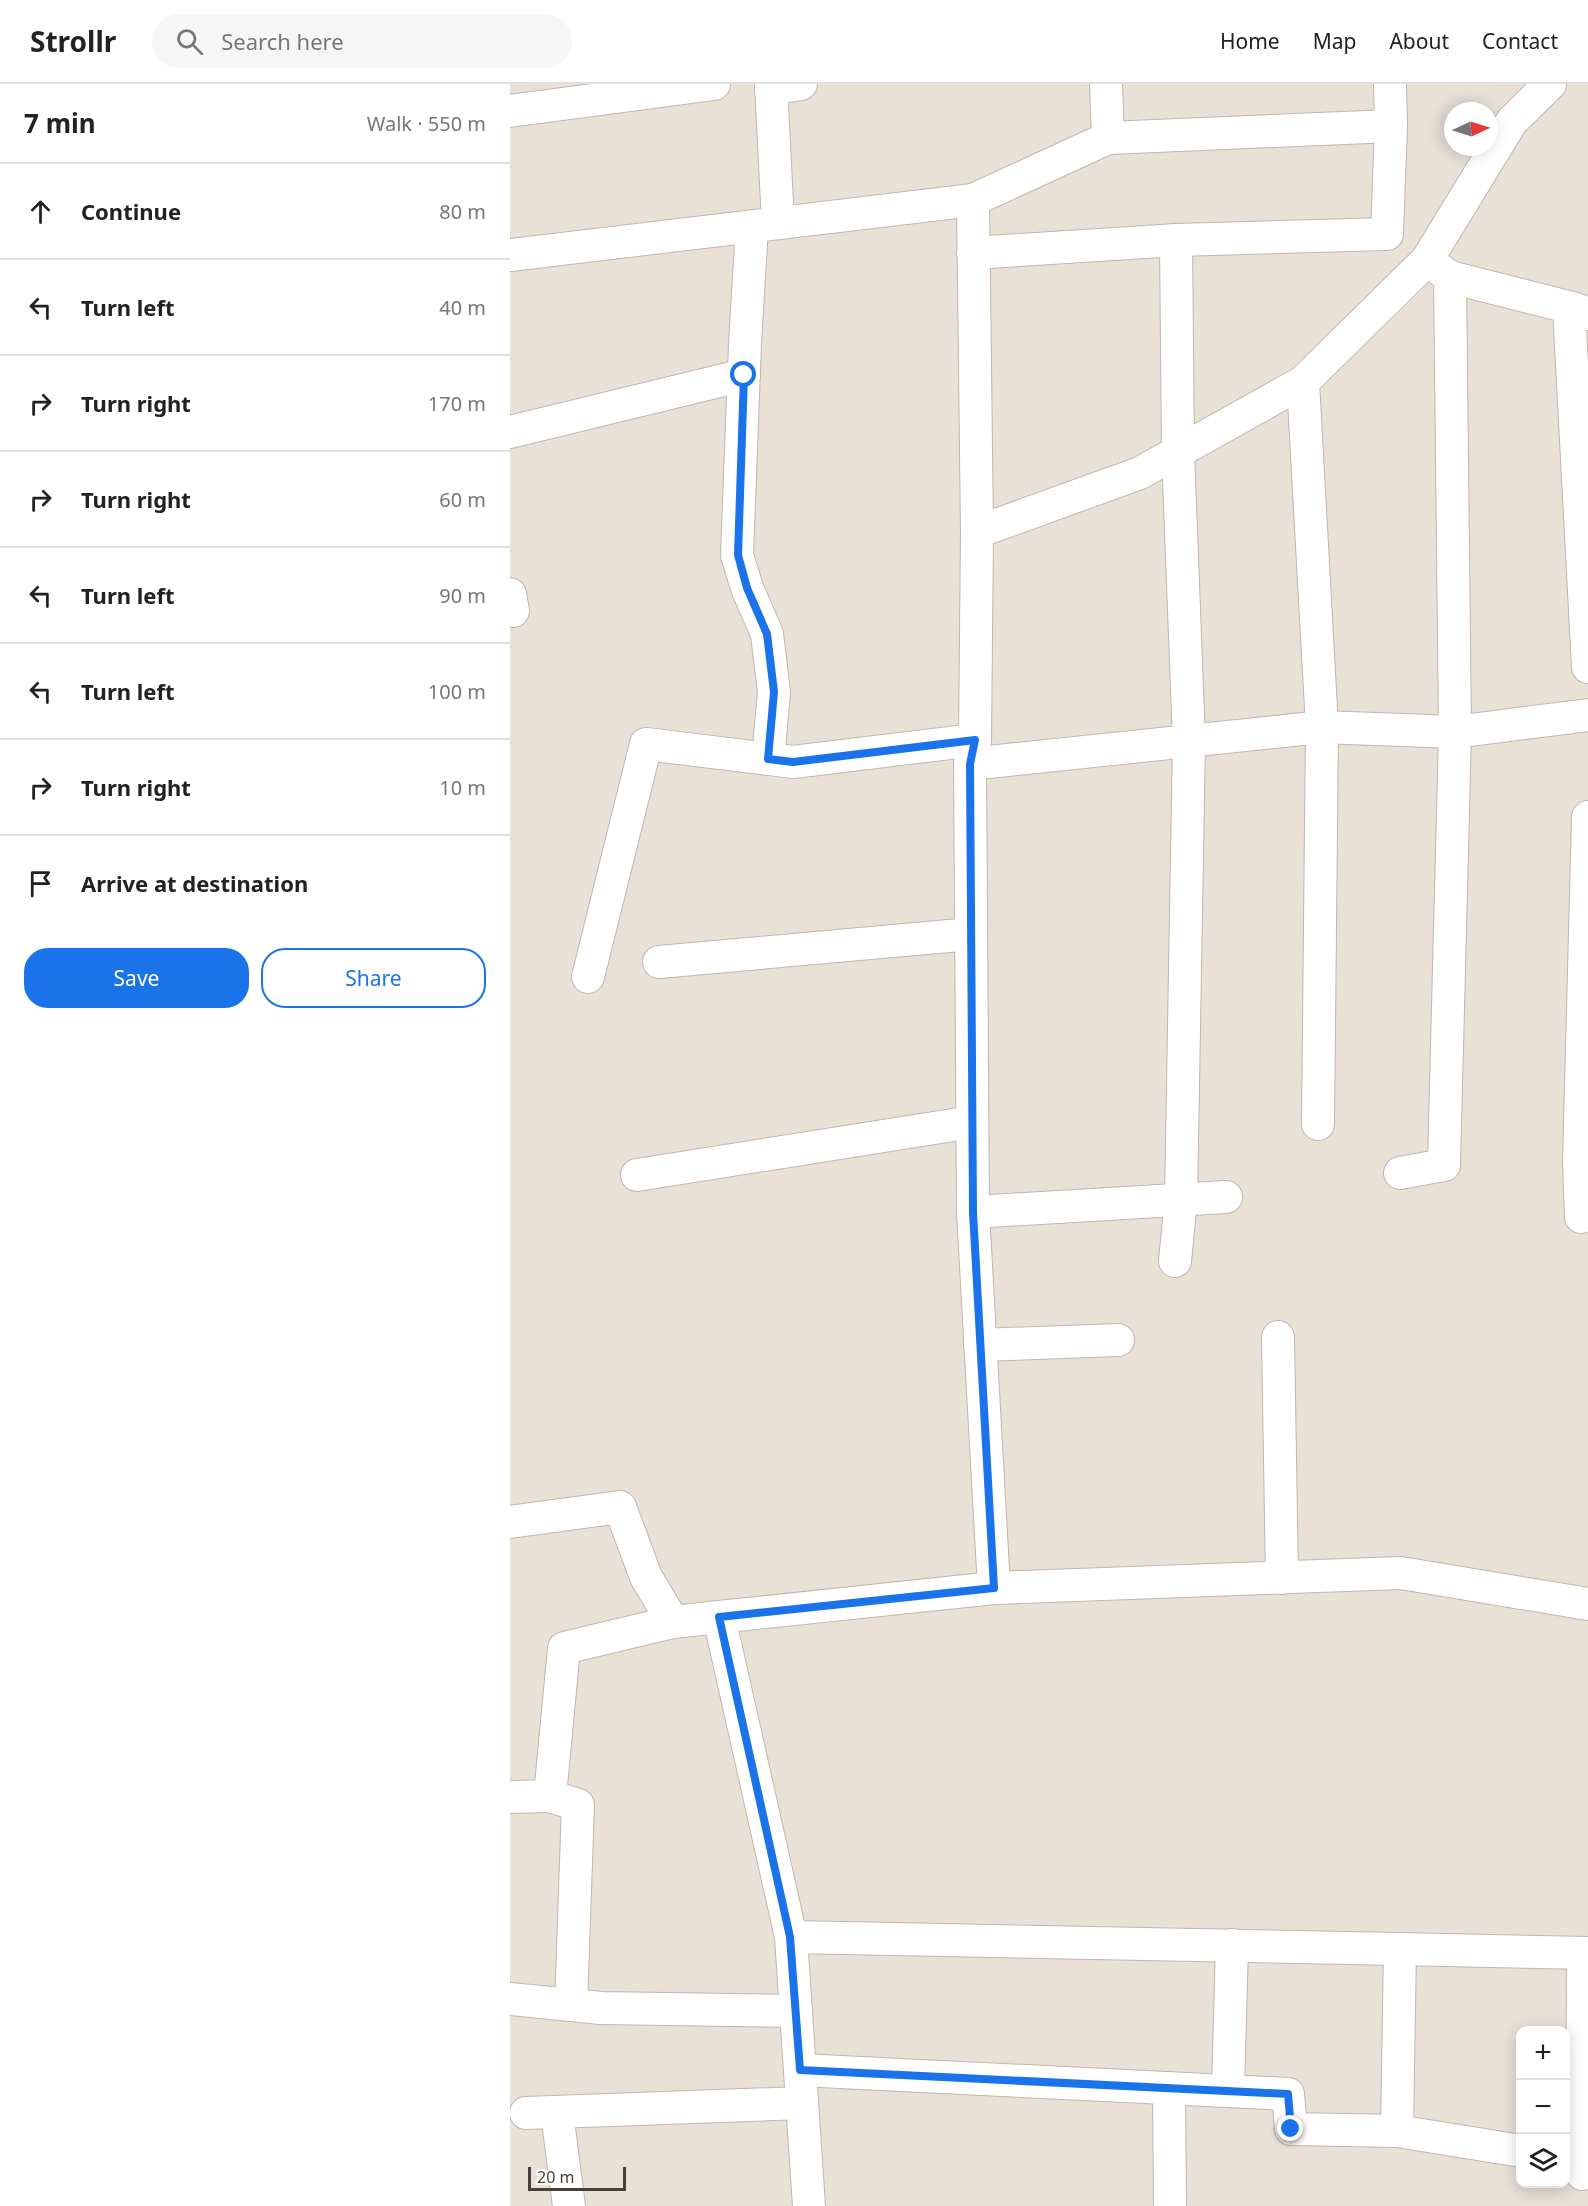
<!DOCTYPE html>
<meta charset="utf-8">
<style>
:root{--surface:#fff;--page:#f6f6f6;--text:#222;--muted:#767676;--line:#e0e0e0;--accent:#1a73e8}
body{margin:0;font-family:"Noto Sans",sans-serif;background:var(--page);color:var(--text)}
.controls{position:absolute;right:18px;bottom:18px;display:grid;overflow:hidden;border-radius:12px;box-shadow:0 3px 15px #0003}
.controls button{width:54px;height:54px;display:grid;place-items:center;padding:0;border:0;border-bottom:2px solid var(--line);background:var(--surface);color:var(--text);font:30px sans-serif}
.compass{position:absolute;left:934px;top:18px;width:54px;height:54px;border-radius:50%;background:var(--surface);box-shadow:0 3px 15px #0003;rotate:86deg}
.scale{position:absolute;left:18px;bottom:15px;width:98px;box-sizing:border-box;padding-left:6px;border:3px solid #493f36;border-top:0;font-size:16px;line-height:21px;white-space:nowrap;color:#493f36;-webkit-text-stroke:4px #fff;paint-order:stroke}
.stop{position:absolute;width:18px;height:18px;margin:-14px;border:4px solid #1a73e8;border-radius:50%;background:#fff}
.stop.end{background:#1a73e8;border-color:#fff;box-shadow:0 2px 6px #0008}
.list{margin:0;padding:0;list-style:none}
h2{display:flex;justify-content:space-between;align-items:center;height:78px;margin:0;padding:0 24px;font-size:26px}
h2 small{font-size:20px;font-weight:400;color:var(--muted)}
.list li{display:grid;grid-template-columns:39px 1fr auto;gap:18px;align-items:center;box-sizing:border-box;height:96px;padding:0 24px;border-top:2px solid var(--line)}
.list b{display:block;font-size:22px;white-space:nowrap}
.list em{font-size:20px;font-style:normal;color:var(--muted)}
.actions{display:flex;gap:12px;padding:18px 24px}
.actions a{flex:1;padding:14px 0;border:2px solid var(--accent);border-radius:24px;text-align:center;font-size:21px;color:var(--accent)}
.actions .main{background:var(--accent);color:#fff}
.icon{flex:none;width:33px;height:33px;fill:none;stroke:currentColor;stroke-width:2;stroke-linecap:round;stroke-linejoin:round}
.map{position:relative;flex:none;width:1078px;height:2122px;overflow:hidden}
header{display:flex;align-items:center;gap:36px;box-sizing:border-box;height:84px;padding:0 30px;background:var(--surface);border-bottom:2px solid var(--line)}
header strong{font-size:28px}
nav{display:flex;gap:33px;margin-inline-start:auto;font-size:21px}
.search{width:420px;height:54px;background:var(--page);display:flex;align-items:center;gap:15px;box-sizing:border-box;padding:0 21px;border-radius:33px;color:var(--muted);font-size:22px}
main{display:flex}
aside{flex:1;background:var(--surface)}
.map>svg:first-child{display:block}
</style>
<header>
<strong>Strollr</strong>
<div class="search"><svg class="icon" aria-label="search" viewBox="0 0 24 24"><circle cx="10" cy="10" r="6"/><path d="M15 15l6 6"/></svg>Search here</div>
<nav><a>Home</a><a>Map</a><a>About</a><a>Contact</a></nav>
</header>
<main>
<aside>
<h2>7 min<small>Walk · 550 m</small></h2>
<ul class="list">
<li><svg class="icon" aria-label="ahead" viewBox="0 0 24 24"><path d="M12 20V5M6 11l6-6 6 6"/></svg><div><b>Continue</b></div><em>80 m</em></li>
<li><svg class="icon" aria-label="left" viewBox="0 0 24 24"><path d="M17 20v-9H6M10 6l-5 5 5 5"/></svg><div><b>Turn left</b></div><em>40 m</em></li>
<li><svg class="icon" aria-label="right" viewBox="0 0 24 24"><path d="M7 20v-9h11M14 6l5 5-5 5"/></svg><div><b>Turn right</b></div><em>170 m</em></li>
<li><svg class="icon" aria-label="right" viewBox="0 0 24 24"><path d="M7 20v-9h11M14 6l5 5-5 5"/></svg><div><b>Turn right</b></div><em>60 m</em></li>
<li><svg class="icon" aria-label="left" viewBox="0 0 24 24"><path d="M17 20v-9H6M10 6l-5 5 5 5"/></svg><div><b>Turn left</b></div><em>90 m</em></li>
<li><svg class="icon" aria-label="left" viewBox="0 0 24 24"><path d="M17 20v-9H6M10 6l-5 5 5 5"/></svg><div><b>Turn left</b></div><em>100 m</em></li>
<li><svg class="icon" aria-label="right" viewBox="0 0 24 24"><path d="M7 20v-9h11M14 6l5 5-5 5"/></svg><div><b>Turn right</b></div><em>10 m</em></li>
<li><svg class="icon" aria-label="arrive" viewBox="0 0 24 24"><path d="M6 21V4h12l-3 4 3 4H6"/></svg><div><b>Arrive at destination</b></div></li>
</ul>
<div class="actions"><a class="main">Save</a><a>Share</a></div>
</aside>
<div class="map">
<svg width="1078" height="2122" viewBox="0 0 1078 2122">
<rect width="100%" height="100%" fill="#f5efe8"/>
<path fill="#e9e0d6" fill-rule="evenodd" d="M 0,0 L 1078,0 L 1078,2122 L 0,2122 ZM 943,27 L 979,27 L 979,63 L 943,63 ZM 1011,1946 L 1056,1946 L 1056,2100 L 1011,2100 Z"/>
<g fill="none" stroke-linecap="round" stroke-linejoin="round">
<g stroke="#c1b6aa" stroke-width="34">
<g id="minor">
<polyline points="261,0 268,139"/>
<polyline points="596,0 598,54"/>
<polyline points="880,0 881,42"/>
<polyline points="261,5 291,0"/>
<polyline points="0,27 204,0"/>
<polyline points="242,143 235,259 227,471 237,504 257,550 264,608 258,675"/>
<polyline points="0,171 463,116"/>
<polyline points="925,182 940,193 1066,225 1078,230"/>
<polyline points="1059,224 1078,583"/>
<polyline points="793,298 812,643 808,1040"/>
<polyline points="0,348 234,291"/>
<polyline points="467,448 630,389 793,298 917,176 1002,37 1040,0"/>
<polyline points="0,510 3,527"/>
<polyline points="460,680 465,656 467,448 463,116 598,54 881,42 877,150 666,156 463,169"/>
<polyline points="149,878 461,850"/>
<polyline points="78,893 136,660 283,678 465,656"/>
<polyline points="890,1089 934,1081 945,648 940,193"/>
<polyline points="127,1091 462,1038"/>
<polyline points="463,1128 716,1113"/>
<polyline points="1071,1133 1069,1079 1078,733"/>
<polyline points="665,1177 671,1116 679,657 668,368 666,156"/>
<polyline points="768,1253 772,1494"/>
<polyline points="470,1261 608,1256"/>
<polyline points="0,1438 110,1423 136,1493 163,1538"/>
<polyline points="484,1504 463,1128 460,680 812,643 945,648 1078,631"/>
<polyline points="209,1533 484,1504 891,1489 1078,1520"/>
<polyline points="40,1712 68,1721 61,1921"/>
<polyline points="0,1713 40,1712 54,1564 163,1538 209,1533 281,1853"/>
<polyline points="890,1865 1078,1869"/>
<polyline points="0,1915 91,1924 286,1927"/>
<path d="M 290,1986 L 778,2010 L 781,2045 L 887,2047 L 890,1865 L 281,1853 C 287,1942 293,2032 299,2122"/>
<polyline points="659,2004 660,2122"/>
<polyline points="718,2007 722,1861"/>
<polyline points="16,2029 292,2019"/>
<polyline points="47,2029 59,2122"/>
<polyline points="887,2047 1011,2067"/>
<polyline points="1072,2090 1073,1869"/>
</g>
</g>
<use href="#minor" stroke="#fff" stroke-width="32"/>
</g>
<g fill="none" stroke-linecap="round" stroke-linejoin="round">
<polyline stroke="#1a73e8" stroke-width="8" points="234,291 228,471 237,504 257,550 264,608 258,675 283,678 465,656 460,680 463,1128 484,1504 209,1533 280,1853 290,1986 778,2010 781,2045"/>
</g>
</svg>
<div class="controls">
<button>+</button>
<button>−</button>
<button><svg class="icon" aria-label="layers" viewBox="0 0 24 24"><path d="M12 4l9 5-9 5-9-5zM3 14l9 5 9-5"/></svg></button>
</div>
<svg class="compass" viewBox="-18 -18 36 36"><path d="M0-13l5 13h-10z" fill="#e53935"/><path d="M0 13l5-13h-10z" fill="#767676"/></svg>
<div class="scale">20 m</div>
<div class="stop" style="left:234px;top:291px"></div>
<div class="stop end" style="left:781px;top:2045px"></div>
</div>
</main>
